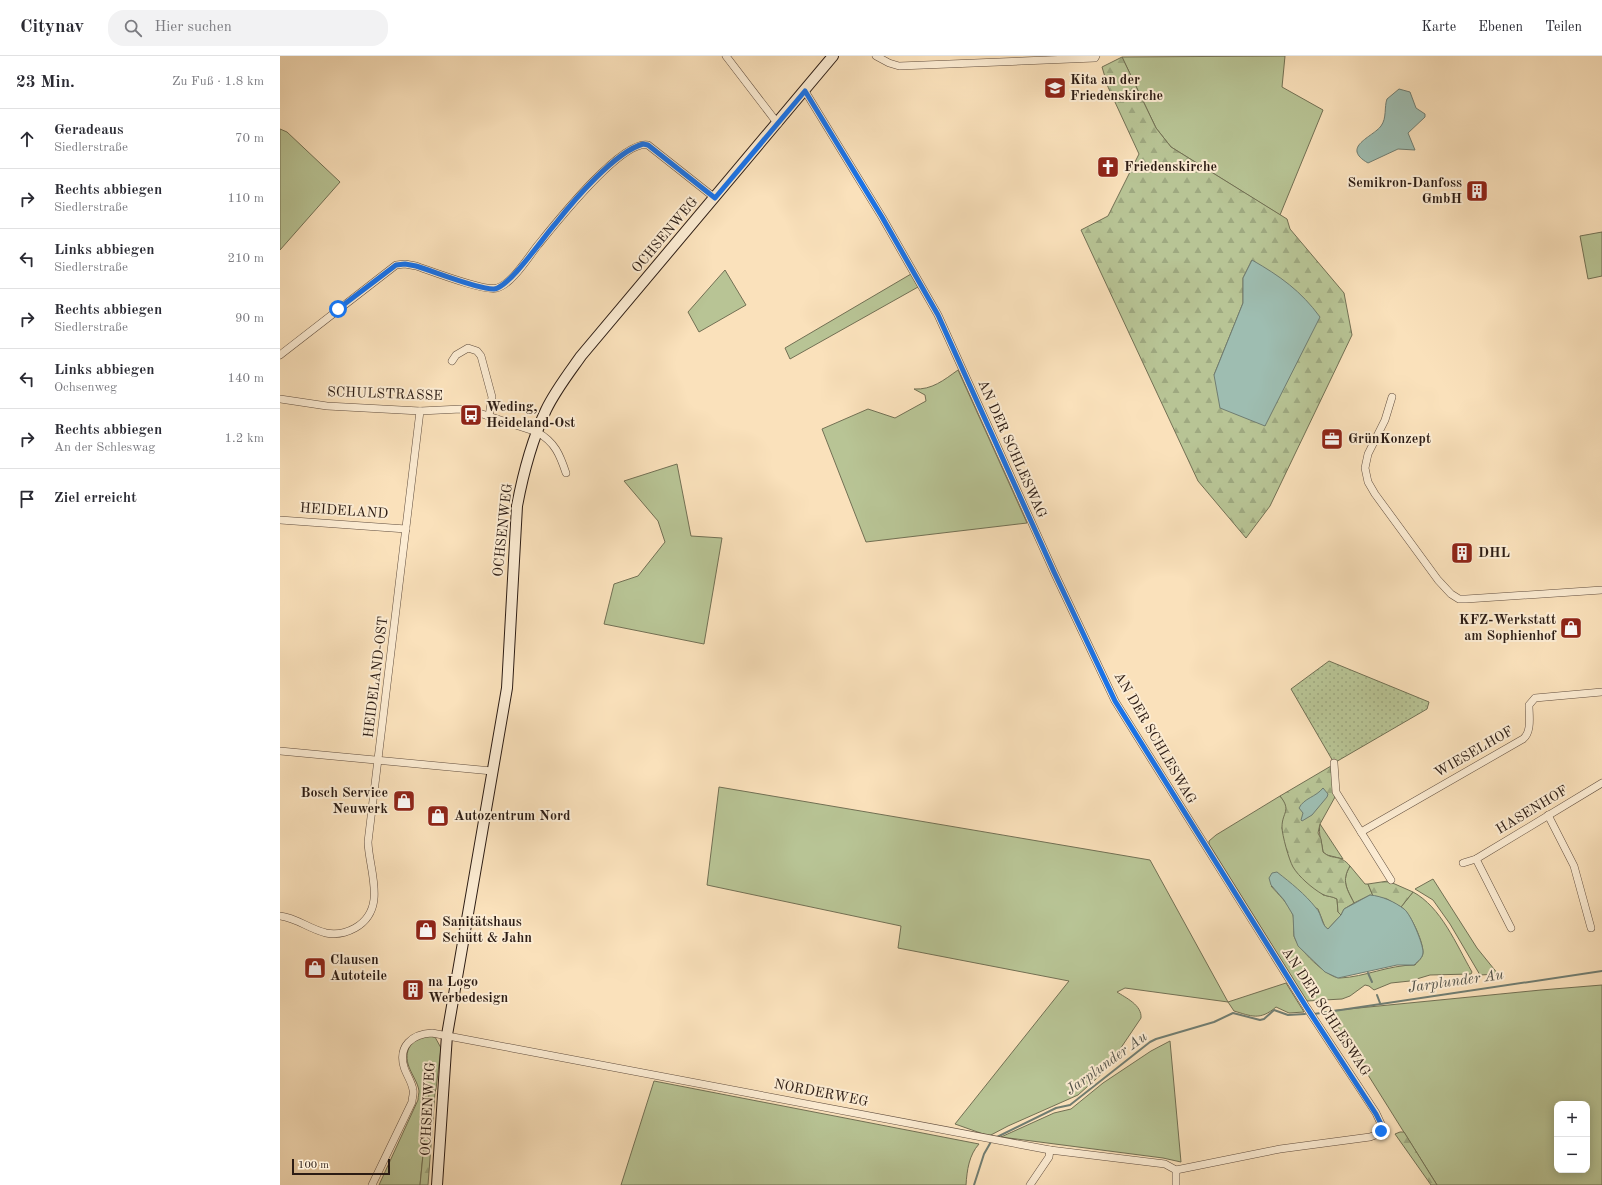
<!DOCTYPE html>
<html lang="de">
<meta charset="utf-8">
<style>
:root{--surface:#fff;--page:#f2f2f3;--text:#2b2b33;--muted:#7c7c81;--line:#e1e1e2}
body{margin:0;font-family:"Old Standard TT",serif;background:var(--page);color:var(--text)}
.controls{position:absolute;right:12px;bottom:12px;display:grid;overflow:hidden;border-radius:8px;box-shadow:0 2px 10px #0003}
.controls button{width:36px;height:36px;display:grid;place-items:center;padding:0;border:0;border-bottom:1px solid var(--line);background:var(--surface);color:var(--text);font:20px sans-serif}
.scale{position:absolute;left:12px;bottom:10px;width:98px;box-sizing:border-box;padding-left:4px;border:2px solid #2c1c14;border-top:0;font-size:11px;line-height:14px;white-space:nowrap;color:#2c1c14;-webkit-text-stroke:3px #fcecd3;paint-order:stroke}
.stop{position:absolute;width:12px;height:12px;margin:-9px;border:3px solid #1a73e8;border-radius:50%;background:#fff}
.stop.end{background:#1a73e8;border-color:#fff;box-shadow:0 1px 4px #0008}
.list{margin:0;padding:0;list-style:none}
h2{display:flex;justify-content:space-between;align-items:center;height:52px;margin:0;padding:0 16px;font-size:17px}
h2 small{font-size:13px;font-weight:400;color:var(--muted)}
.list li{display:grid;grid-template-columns:26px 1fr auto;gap:12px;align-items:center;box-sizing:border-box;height:60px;padding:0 16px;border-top:1px solid var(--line)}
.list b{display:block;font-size:15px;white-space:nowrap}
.list p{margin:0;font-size:13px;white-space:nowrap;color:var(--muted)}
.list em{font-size:13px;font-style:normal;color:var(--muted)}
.icon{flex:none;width:22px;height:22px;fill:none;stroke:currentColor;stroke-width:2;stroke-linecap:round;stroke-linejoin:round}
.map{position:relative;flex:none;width:1322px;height:1129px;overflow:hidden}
header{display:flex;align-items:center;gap:24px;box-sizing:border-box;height:56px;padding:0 20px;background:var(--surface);border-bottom:1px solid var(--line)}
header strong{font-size:19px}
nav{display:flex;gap:22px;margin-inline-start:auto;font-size:14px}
.search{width:280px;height:36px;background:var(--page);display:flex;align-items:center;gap:10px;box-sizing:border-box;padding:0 14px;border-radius:16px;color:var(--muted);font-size:15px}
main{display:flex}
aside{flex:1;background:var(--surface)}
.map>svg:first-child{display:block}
</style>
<header>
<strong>Citynav</strong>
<div class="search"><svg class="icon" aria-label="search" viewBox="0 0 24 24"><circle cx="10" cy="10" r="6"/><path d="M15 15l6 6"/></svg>Hier suchen</div>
<nav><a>Karte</a><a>Ebenen</a><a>Teilen</a></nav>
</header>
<main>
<aside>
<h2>23 Min.<small>Zu Fuß · 1.8 km</small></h2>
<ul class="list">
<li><svg class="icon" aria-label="ahead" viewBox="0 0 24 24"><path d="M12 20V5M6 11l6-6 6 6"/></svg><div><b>Geradeaus</b><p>Siedlerstraße</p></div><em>70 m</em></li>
<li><svg class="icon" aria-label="right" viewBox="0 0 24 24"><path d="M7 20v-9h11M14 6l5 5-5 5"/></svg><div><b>Rechts abbiegen</b><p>Siedlerstraße</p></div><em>110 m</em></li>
<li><svg class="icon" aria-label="left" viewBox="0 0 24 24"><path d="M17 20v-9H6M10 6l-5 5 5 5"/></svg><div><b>Links abbiegen</b><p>Siedlerstraße</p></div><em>210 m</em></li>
<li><svg class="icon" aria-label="right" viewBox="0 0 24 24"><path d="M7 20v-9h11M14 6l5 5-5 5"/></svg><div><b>Rechts abbiegen</b><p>Siedlerstraße</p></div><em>90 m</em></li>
<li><svg class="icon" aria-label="left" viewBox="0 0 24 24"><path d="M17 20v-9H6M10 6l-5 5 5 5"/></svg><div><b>Links abbiegen</b><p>Ochsenweg</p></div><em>140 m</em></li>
<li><svg class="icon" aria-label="right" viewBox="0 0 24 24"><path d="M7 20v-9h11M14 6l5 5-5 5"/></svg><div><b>Rechts abbiegen</b><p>An der Schleswag</p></div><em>1.2 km</em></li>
<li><svg class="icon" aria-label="arrive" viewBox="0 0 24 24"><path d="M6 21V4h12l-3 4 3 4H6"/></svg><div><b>Ziel erreicht</b></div></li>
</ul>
</aside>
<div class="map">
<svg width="1322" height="1129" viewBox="0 0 1322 1129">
<defs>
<pattern id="forest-firs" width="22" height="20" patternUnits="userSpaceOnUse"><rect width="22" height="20" fill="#b8c495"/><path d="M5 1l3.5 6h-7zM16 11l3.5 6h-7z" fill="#9ea880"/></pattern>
<pattern id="park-dots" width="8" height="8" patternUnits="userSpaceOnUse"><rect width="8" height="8" fill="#b8c495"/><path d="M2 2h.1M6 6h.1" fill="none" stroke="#9ea880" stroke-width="1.8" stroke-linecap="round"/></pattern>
</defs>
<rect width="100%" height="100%" fill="#fae1bb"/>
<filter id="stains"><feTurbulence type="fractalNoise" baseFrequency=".005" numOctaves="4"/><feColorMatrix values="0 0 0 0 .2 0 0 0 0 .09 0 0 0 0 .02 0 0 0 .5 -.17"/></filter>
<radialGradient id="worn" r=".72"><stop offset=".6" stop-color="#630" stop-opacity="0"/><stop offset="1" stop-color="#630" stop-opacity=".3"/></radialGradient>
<g fill="#b8c495" stroke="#727054" fill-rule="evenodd">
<polygon points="1005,0 1002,31 1043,54 1000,159 891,91 876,72 842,1"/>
<polygon points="0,73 7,76 60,126 0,194"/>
<polygon points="1322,176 1322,220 1308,223 1300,180"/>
<polygon points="445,214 466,249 419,276 408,256"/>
<polygon points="631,218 638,231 510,303 505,292"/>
<path d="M 678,314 L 747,467 L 586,486 L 542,373 L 588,353 L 615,362 L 646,345 L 645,339 L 634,333 C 652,334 664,324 678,314 Z"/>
<polygon points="397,408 411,480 442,482 424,588 324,568 334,528 358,520 385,486 378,465 344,425"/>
<path d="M 439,731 L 870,804 L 948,946 L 1006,927 L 1024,956 L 1009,957 L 996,951 C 980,965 971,960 954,955 L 948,946 L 845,932 L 837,936 C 846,942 862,949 861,962 L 826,1014 L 798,1039 L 728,1070 L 709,1080 L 675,1068 L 789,925 L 618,892 L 621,870 L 427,829 Z"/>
<path d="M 1000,740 L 1005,746 L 1008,753 L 1002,772 L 1008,796 L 1043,839 L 1053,841 L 1057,843 L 1058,856 L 1061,859 L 1048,873 L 1045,871 L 1038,853 L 991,830 C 998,838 1009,848 1013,859 C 1015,865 1013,873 1014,880 C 1017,892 1047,922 1060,922 C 1085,921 1108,909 1135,909 C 1138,905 1143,902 1143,896 C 1143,885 1130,856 1121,851 L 1133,836 C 1161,851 1176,888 1192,916 L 1191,918 L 1150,919 L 1130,925 L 1111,927 L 1094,934 L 1089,930 L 1085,929 L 1070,940 L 1062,943 L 1027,945 L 929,788 L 929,785 L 936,779 Z"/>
<path d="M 1040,768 L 1063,803 L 1047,799 L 1043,796 C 1042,786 1038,779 1040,768 Z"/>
<path d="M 1070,810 L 1085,828 L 1088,828 L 1093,840 L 1090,839 L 1074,847 C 1067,833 1061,825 1070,810 Z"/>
<polygon points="1153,823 1197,892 1218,918 1200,919 1170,868 1153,844 1135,833"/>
<path d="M 1322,929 L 1322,1129 L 1157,1129 L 1048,955 L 1261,934 ZM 1277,1048 L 1307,1048 L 1307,1114 L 1277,1114 Z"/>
<path d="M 148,980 L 155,981 L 161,992 L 156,1033 L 155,1036 L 153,1033 L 150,1034 L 149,1038 L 140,1129 L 99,1129 L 138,1044 C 138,1041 139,1037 139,1035 C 138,1027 132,1019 129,1011 C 123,995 131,982 148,980 Z"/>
<polygon points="890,985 901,1106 883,1102 721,1081 774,1057 791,1053 823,1027 871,995"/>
<path d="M 374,1025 L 699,1088 C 689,1099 687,1114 686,1129 L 341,1129 Z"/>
</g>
<g fill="url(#forest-firs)" stroke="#727054" fill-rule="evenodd">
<path d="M 842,1 L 876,72 L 891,91 L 1007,163 L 1010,173 L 1064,237 L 1072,279 L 990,450 L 966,482 L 918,425 L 801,174 L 828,160 L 859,98 L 828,31 L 822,11 ZM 972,204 L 985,370 L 934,319 L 963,247 L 963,222 Z"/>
<path d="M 1051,710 L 1055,741 L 1040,768 L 1038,777 L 1041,783 L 1043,796 C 1053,805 1059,797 1070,810 C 1061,825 1067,833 1074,847 L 1064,853 L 1061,859 L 1058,856 L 1057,843 C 1052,840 1047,841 1042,838 C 1032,832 1019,821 1013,811 C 1009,804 1002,779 1002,771 C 1002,756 1012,755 1000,740 Z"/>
<polygon points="1108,825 1133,836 1121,851 1107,843 1093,840 1088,828"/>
<polygon points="153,1033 155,1036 148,1129 140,1129 149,1038 150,1034"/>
<polygon points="1120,1076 1124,1076 1157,1129 1151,1129 1115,1078"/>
</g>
<polygon fill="url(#park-dots)" stroke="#727054" points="1049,605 1149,646 1147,653 1054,707 1011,633"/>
<g fill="#9ebdb1" stroke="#707d72">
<path d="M 1119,33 L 1130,36 L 1136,52 L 1145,58 L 1145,61 L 1128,77 L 1135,94 L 1118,93 L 1088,107 C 1060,91 1093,81 1101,70 C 1107,62 1104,51 1107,43 Z"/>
<path d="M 972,204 C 1000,220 1021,235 1040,261 L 985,370 L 940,352 L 934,319 L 963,247 L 963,222 Z"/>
<path d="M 1043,732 L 1048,738 L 1047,741 L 1032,759 L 1022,765 L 1021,764 L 1023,757 L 1019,752 C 1024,742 1036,741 1043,732 Z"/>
<path d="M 997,816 C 1011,827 1025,838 1036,852 C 1042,858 1041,869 1048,873 L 1061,859 L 1064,853 L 1090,839 C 1102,840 1115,846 1124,853 C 1131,858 1143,888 1143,896 C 1143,902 1138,905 1134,909 L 1117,909 L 1058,922 L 1045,916 L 1018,890 L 1014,880 L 1013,859 L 1004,844 L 991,829 L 989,822 L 992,817 Z"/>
</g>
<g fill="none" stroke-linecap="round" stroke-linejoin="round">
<g stroke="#707d72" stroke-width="2">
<polyline points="1088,917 1092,926"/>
<polyline points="1097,939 1100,947"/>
<polyline points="1034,958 1322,915"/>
<polyline points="715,1082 776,1052 790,1049 870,986 876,983 934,966 953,957 980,964 984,963 994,954 1008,959 1025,958"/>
<polyline points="694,1129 704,1098 712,1084"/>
</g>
<g stroke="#604d3e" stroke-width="8">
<g id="street">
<polyline points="446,0 498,68"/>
<polyline points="596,0 609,7 619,10 815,2 816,0"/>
<polyline points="525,35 602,161 658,259 774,516 835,645 1027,952 1096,1057 1102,1070 1098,1078 1090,1081 1000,1093 896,1114"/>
<path d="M 0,299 L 116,209 L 125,208 L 136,210 C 151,215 205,236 217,232 C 232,228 249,200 258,189 C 275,168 342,83 368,89 L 435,142"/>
<polyline points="172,305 176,299 188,292 197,295 201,300 212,341 209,360"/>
<polyline points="1112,341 1105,364 1088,398 1085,412 1088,426 1095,438 1158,524 1171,538 1179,543 1186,543 1322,534"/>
<path d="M 0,343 L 47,350 L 140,355 L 181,353 L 193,355 L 257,376 C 275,386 280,399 286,417"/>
<polyline points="0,464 126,473"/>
<polyline points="0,695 212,715"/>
<polyline points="1054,707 1056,736 1111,824"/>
<polyline points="1268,759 1294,810 1311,872"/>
<path d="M 1081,776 L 1243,683 C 1252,676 1249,660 1249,649 L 1255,642 L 1322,636"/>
<polyline points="1196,803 1231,872"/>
<polyline points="1183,807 1196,803 1322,727"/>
<path d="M 0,860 C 17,862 29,873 46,877 C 56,879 66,877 75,872 C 108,853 89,815 88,786 L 140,355"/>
<path d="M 92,1129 L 132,1046 C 132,1042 134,1037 133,1034 C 132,1026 126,1018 124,1011 C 118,990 132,978 152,977 L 770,1094 L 885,1108 L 896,1114 L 896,1129"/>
<polyline points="750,1129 769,1101 770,1094"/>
</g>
</g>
<g stroke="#2c1c14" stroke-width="12">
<path id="secondary" d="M 157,1129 L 167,979 L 227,632 L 237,450 C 243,418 252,384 266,354 C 275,335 289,317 301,300 L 553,0"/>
</g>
<use href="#street" stroke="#fcecd3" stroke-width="7"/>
<use href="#secondary" stroke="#fcecd3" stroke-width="10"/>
</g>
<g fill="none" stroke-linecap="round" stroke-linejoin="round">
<path stroke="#1a73e8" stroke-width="5" d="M 58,253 L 116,209 L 125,208 L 136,210 C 153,215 200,234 214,233 C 230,231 264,180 276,167 C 294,144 335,96 363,88 L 368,89 L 435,142 L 525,35 L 602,161 L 658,259 L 774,516 L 835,645 L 1027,952 L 1096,1058 L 1102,1070 L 1101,1075"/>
</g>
<defs>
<g id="school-square" transform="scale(1.15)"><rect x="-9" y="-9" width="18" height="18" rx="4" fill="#8f2418" stroke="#fcecd3"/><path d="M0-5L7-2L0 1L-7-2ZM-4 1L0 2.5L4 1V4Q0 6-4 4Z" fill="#fff"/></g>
<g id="church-square" transform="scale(1.15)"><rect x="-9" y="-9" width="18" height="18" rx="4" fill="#8f2418" stroke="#fcecd3"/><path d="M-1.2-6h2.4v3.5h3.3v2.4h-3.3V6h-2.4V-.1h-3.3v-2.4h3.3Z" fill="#fff"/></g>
<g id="building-square" transform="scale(1.15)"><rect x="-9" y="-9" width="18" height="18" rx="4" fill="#8f2418" stroke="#fcecd3"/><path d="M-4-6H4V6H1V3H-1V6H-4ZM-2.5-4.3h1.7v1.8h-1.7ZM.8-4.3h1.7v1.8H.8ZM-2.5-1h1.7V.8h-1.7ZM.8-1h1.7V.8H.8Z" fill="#fff"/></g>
<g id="bus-square" transform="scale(1.15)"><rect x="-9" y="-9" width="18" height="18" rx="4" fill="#8f2418" stroke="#fcecd3"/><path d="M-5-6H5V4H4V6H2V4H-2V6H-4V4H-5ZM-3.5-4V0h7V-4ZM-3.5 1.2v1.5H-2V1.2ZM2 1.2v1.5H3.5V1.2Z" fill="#fff"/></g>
<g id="office-square" transform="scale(1.15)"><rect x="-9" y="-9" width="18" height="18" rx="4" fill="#8f2418" stroke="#fcecd3"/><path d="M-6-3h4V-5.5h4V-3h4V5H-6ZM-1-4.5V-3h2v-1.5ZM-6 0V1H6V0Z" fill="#fff"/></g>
<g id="shop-square" transform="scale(1.15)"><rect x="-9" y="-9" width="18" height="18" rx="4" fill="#8f2418" stroke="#fcecd3"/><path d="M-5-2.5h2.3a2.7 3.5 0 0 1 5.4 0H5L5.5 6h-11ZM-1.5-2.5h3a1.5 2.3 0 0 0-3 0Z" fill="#fff"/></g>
</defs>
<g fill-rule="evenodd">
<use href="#school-square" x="775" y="32"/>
<use href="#church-square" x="828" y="111"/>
<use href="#building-square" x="1197" y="135"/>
<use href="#bus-square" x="191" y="359"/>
<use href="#office-square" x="1052" y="383"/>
<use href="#building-square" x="1182" y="497"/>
<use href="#shop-square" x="1291" y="572"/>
<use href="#shop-square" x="124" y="745"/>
<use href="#shop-square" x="158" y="760"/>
<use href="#shop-square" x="146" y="874"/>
<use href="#shop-square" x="35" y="912"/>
<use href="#building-square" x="133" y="934"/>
</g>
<g text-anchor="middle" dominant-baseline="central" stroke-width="4" stroke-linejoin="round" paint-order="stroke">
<g font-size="14" font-weight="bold" fill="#2c1c14" stroke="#fcecd3" text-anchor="start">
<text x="790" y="24">Kita an der<tspan x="790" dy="16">Friedenskirche</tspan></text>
<text x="844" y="111">Friedenskirche</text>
<text x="1182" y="127" text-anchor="end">Semikron-Danfoss<tspan x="1182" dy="16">GmbH</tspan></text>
<text x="206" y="351">Weding,<tspan x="206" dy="16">Heideland-Ost</tspan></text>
<text x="1068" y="383">GrünKonzept</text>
<text x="1198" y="497">DHL</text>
<text x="1276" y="564" text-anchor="end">KFZ-Werkstatt<tspan x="1276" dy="16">am Sophienhof</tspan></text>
<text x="108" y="737" text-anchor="end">Bosch Service<tspan x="108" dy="16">Neuwerk</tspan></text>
<text x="174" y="760">Autozentrum Nord</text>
<text x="162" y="866">Sanitätshaus<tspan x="162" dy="16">Schütt &amp; Jahn</tspan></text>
<text x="50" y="904">Clausen<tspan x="50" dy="16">Autoteile</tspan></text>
<text x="148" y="926">na Logo<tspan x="148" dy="16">Werbedesign</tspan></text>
</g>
<g font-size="14" fill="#2c1c14" stroke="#fcecd3">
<text transform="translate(385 179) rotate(-50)">OCHSENWEG</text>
<text transform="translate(105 338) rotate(2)">SCHULSTRASSE</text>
<text transform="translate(732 393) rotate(66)">AN DER SCHLESWAG</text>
<text transform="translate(64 455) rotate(4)">HEIDELAND</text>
<text transform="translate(223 474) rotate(-84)">OCHSENWEG</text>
<text transform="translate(96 621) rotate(-83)">HEIDELAND-OST</text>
<text transform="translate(875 682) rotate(60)">AN DER SCHLESWAG</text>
<text transform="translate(1194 696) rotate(-30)">WIESELHOF</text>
<text transform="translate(1252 754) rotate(-31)">HASENHOF</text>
<text transform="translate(1046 956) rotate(57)">AN DER SCHLESWAG</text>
<text transform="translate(541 1037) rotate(11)">NORDERWEG</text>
<text transform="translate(148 1053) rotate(-87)">OCHSENWEG</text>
</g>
<g font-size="15" font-style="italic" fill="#54544b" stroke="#fcecd3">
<text transform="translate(1176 926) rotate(-8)">Jarplunder Au</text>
<text transform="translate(827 1008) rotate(-36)">Jarplunder Au</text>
</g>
</g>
<rect width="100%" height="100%" filter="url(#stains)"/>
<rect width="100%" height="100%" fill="url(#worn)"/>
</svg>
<div class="controls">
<button>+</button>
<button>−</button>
</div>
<div class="scale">100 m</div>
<div class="stop" style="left:58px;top:253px"></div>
<div class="stop end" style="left:1101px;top:1075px"></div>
</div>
</main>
